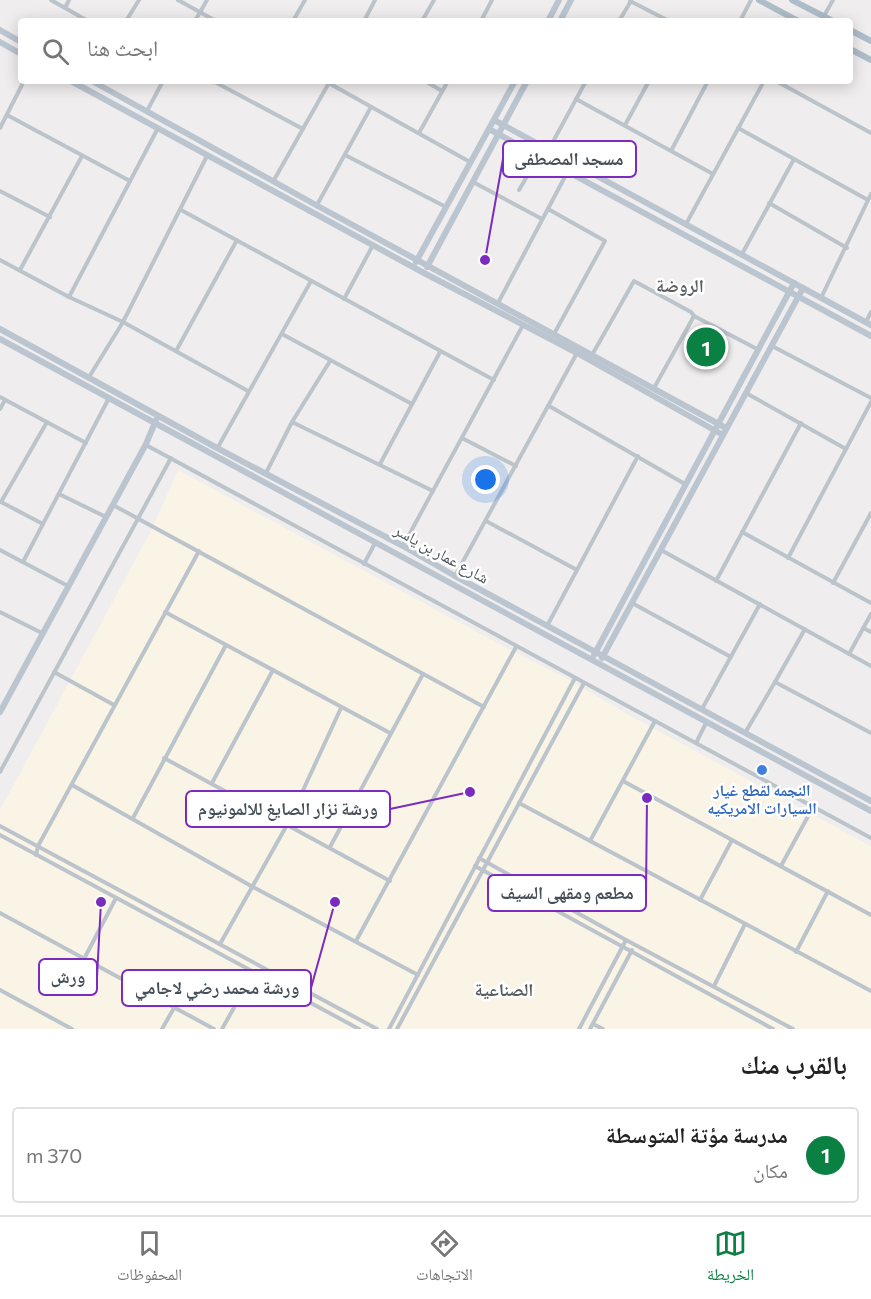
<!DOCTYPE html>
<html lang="ar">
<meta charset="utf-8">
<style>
:root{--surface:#fff;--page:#f2f2f2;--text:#222;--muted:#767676;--line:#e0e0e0;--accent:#0b8043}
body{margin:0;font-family:Commissioner,"Noto Naskh Arabic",sans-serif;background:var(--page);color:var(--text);direction:rtl}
.you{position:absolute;left:486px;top:480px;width:21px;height:21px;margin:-15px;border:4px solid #fff;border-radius:50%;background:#1a73e8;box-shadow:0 0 0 9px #1a73e833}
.badge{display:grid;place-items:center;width:39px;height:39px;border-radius:50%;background:var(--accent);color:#fff;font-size:20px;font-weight:700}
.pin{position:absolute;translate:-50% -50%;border:3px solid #fff;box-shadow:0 2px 6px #0006}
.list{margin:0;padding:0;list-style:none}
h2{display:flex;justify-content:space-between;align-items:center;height:78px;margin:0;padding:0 24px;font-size:26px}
h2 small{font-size:20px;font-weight:400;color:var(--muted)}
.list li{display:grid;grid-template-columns:39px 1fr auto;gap:18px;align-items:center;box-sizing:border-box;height:96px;margin:0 12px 12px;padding:0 12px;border:2px solid var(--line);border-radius:6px}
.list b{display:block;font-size:22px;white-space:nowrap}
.list p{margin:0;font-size:20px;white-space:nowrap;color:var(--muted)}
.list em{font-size:20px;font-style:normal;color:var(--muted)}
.icon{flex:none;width:33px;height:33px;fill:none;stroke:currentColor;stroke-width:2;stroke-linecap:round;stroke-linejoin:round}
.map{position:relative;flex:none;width:871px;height:1029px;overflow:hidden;direction:ltr}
.search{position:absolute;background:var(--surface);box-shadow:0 3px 15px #0003;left:18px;right:18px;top:18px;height:66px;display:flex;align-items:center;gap:15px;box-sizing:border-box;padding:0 21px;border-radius:6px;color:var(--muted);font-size:22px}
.sheet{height:186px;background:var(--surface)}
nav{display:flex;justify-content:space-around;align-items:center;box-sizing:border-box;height:84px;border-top:2px solid var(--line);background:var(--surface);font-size:16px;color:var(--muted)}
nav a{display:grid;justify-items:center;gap:3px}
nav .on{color:var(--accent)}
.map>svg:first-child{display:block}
</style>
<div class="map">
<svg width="871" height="1029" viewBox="0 0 871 1029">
<rect width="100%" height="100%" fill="#efeded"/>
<polygon fill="#faf4e6" points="178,470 501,645 569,680 636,719 871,846 871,1029 0,1029 0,810 153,527"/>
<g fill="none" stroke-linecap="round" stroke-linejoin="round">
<g stroke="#bcc4cb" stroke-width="4">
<polyline points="51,0 88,21"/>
<polyline points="178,0 216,21"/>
<polyline points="630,1 669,21"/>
<polyline points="65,8 69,0"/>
<polyline points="824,16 833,0"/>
<polyline points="126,21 139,0"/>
<polyline points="195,21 207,0"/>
<polyline points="293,21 305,0"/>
<polyline points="364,21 375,0"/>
<polyline points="422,21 434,0"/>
<polyline points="481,21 492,0"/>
<polyline points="619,21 631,1"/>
<polyline points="740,21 751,0"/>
<polyline points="213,81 303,129"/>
<polyline points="325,81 470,162"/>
<polyline points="425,81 442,91"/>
<polyline points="776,81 871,133"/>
<polyline points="576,99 713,174"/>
<polyline points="147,111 163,81"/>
<polyline points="7,115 130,181"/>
<polyline points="625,125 649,81"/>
<polyline points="0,128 24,81"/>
<polyline points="738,128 868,200"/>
<polyline points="419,133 448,81"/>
<polyline points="549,149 586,81"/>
<polyline points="671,151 708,81"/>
<polyline points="345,155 446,207"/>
<polyline points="274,180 330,81"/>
<polyline points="473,182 542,219"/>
<polyline points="519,190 539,156"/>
<polyline points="0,191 50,217"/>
<polyline points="769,203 847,248"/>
<polyline points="317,205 371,107"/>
<polyline points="548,209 605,241 554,334"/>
<polyline points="181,210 494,380"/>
<polyline points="686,224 764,81"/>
<polyline points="742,254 794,159"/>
<polyline points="0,260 69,297 123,322 248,391"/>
<polyline points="20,270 82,156"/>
<polyline points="69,297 158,128"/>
<polyline points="821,298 871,194"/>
<polyline points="344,299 373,245"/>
<polyline points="498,303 568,171"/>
<polyline points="866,322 871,312"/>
<polyline points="282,334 412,404"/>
<polyline points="772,346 871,398"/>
<polyline points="176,351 237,240"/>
<polyline points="592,355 634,281 691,312 694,316"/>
<polyline points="89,377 123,322 207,156"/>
<polyline points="654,388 694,316 757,349"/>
<polyline points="746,393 846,449"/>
<polyline points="0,397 86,443"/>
<polyline points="549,406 685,484"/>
<polyline points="0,409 5,400"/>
<polyline points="292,422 433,491"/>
<polyline points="462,438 516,466"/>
<polyline points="146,445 871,838"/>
<polyline points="218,447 311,281"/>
<polyline points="380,464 440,352"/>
<polyline points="266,473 292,422 330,361"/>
<polyline points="59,494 106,517"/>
<polyline points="1,502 47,422"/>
<polyline points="1,502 43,524"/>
<polyline points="113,505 484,707"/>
<polyline points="486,521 577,570"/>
<polyline points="742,532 871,603"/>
<polyline points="403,546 523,325"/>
<polyline points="0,550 68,586"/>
<polyline points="661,550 871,666"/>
<polyline points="788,558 871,402"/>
<polyline points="23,562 109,398"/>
<polyline points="364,564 375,543"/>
<polyline points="455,576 577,353"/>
<polyline points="716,581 801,423"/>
<polyline points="833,583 871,513"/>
<polyline points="632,603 731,657"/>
<polyline points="0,612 42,633"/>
<polyline points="165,612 390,733"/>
<polyline points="547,626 638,456"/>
<polyline points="863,628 871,632"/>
<polyline points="849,654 871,614"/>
<polyline points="54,672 114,705"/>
<polyline points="775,682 805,629"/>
<polyline points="702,709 760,604"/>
<polyline points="745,733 775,682 871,733"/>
<polyline points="696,743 706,723"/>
<polyline points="164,758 390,881"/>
<polyline points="0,772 171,458"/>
<polyline points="623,781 871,915"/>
<polyline points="212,783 273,670"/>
<polyline points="72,785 253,887 418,975"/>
<polyline points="519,803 871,991"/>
<polyline points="133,818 226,645"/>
<polyline points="0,826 377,1029"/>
<polyline points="0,835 359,1029"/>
<polyline points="590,841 655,721"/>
<polyline points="330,847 423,674"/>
<polyline points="36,855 38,846 199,551"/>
<polyline points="479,858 626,940 793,1029"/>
<polyline points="475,866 773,1029"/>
<polyline points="781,866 813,807"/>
<polyline points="700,900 732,840"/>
<polyline points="0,913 214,1029"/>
<polyline points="356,941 516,647"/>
<polyline points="220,944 287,825 341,708"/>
<polyline points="796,952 828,891"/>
<polyline points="84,959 116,898"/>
<polyline points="714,986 745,924"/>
<polyline points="0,990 72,1029"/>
<polyline points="593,1024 603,1029"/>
<polyline points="162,1029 174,1008"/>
<polyline points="222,1029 254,972"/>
<polyline points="389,1029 575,678"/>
<polyline points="397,1029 584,683"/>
<polyline points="579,1029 626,940"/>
<polyline points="590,1029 632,950"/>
</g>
<g stroke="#bbc5d0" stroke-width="6">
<polyline points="548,21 559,0"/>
<polyline points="560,21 571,0"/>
<polyline points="0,30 21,42"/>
<polyline points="0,42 21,54"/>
<polyline points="71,81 424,273 577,353 723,435"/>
<polyline points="92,81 316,205 726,428"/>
<polyline points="494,120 871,325"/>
<polyline points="489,129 871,336"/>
<polyline points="416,262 515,81"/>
<polyline points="427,267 527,81"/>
<polyline points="0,329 217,448 403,546 455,576 871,801"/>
<polyline points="0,339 871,811"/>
<polyline points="594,655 794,283"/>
<polyline points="602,658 803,288"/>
<polyline points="0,712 146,444 156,420"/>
</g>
<g stroke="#aebdca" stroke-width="6">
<polyline points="759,0 798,21"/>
<polyline points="792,0 833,21"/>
<polyline points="850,30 871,41"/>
<polyline points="850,49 871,60"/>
</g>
</g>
<circle fill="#3f7fe0" stroke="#fff" stroke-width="2" cx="762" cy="770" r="6"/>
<g text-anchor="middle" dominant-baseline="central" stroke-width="5" stroke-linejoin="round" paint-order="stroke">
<g font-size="16" fill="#465059" stroke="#fff">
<text transform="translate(442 553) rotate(29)">شارع عمار بن ياسر</text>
</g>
<g font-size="16" font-weight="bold" fill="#366cbe" stroke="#fff">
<text x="762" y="789">النجمه لقطع غيار<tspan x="762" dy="18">السيارات الامريكيه</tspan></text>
</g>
<g font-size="18" font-weight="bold" fill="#5a5d61" stroke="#fff">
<text x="680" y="285">الروضة</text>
<text x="504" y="989">الصناعية</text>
</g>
</g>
<path fill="none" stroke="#7b2cbf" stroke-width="2" d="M485 260L503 159M470 792L390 809M647 798L646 893M101 902L97 977M335 902L311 988"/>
<g fill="#7b2cbf" stroke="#fff" stroke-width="2">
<circle cx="485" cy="260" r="6"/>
<circle cx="470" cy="792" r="6"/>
<circle cx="647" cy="798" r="6"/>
<circle cx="101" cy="902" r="6"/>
<circle cx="335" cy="902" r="6"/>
</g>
<g fill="#fff" stroke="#7b2cbf" stroke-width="2">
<rect x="503" y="141" width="133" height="36" rx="6"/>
<rect x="186" y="791" width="204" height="36" rx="6"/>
<rect x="488" y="875" width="158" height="36" rx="6"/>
<rect x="39" y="959" width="58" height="36" rx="6"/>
<rect x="122" y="970" width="189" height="36" rx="6"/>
</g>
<g font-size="18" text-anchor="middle" font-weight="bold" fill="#465059">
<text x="569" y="165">مسجد المصطفى</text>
<text x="288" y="815">ورشة نزار الصايغ للالمونيوم</text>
<text x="567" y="899">مطعم ومقهى السيف</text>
<text x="68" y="983">ورش</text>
<text x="217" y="994">ورشة محمد رضي لاجامي</text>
</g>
</svg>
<div class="you"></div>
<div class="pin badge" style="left:706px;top:347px">1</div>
<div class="search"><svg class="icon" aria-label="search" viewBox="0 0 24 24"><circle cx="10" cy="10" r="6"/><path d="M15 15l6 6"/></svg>ابحث هنا</div>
</div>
<section class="sheet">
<h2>بالقرب منك<small></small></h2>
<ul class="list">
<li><span class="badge">1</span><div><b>مدرسة مؤتة المتوسطة</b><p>مكان</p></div><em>370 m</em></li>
</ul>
</section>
<nav>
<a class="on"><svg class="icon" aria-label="map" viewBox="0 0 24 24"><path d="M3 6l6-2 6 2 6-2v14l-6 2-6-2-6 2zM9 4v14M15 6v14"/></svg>الخريطة</a>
<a><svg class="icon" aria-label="directions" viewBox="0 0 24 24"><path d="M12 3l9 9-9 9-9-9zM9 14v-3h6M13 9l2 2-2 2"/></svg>الاتجاهات</a>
<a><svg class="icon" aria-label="saved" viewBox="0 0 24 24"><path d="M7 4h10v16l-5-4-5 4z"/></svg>المحفوظات</a>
</nav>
